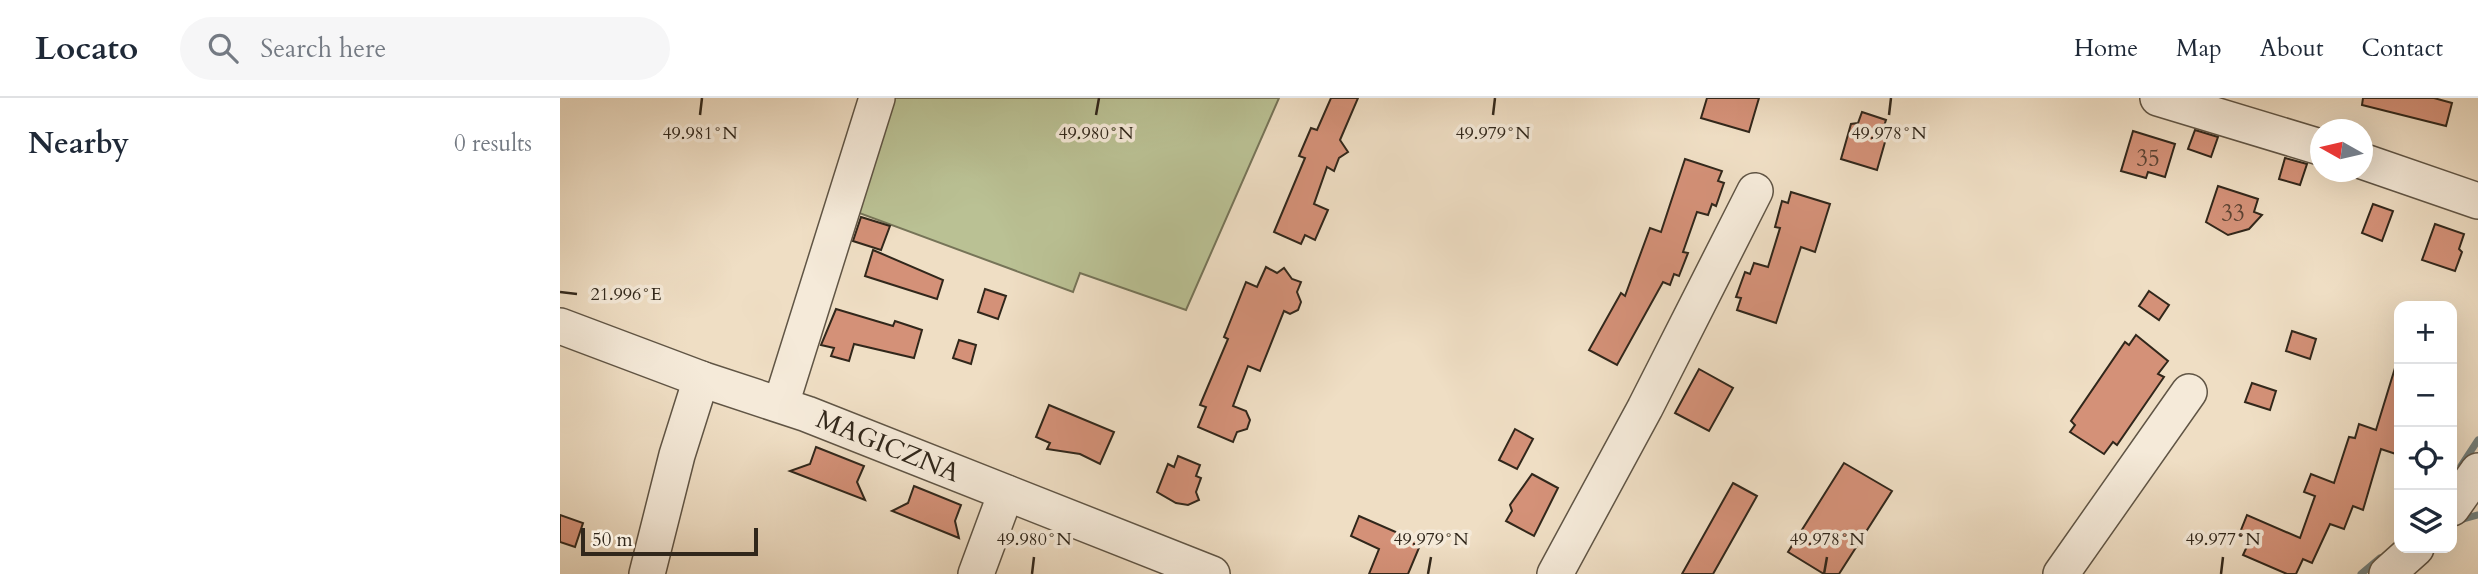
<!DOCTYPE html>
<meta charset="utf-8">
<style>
:root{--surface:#fff;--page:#f6f6f7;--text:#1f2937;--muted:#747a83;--line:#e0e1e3}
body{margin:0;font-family:Cardo,serif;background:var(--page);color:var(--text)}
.controls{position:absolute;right:21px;bottom:21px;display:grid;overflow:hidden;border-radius:14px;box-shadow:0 7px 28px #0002}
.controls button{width:63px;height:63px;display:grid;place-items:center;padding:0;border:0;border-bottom:2px solid var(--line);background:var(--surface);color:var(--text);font:35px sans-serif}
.compass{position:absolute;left:1750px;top:21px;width:63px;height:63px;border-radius:50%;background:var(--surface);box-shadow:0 7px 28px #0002;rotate:278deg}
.scale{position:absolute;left:21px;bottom:18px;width:177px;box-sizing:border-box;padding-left:7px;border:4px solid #31271b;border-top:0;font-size:19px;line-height:24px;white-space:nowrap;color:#31271b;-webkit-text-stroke:5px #f5ead9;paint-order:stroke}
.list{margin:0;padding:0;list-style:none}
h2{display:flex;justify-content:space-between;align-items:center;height:91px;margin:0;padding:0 28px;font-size:30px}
h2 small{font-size:23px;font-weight:400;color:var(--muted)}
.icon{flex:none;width:38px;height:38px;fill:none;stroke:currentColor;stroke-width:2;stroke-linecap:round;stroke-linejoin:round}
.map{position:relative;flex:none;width:1918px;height:476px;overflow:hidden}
header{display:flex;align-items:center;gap:42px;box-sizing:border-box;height:98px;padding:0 35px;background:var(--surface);border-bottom:2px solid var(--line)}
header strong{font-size:33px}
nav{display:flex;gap:38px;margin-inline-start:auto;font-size:24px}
.search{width:490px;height:63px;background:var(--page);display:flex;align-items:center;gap:18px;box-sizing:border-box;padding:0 24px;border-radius:38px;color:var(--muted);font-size:26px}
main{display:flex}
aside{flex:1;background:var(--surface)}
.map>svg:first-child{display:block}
</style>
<header>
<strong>Locato</strong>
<div class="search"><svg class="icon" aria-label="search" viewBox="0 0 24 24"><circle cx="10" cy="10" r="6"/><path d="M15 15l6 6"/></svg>Search here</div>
<nav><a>Home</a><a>Map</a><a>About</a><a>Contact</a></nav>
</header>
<main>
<aside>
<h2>Nearby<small>0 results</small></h2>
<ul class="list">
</ul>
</aside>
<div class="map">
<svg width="1918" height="476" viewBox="0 0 1918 476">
<rect width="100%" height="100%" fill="#efdec4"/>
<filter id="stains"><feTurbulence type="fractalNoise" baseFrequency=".00286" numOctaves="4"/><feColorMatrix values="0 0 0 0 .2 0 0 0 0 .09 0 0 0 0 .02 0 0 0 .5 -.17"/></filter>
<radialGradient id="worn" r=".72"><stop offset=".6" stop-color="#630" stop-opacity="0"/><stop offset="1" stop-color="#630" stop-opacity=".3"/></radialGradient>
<polygon fill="#bac194" stroke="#767458" stroke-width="2" points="325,0 719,0 626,212 520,175 513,194 291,112"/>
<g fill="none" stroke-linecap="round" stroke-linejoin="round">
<g stroke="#727f7c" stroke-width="7">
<polyline points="1901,368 1918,342"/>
<polyline points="1899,422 1918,417"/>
<polyline points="1801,476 1820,460"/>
</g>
</g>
<g fill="#d49178" stroke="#31271b" stroke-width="2">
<polygon points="771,0 798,0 780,42 788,54 779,60 774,73 767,69 754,106 768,112 755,142 745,137 741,146 714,134 745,60 739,58 751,30 757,32"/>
<polygon points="1147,0 1199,0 1189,34 1141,20"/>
<polygon points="1803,0 1874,0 1892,5 1886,28 1802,7"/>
<polygon points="1302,14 1326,22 1322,34 1327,37 1317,72 1281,61 1291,26 1298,25"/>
<polygon points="1635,32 1658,39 1651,59 1628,51"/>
<polygon points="1573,33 1615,46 1605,79 1588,74 1586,80 1561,73"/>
<polygon points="1725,60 1747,66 1740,87 1719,81"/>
<polygon points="1125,61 1162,73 1158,83 1164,85 1156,108 1152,106 1148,117 1137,114 1123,154 1128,155 1119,178 1114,176 1110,187 1103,184 1057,267 1029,252 1061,195 1065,198 1090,130 1101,134"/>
<polygon points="1658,88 1698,101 1694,114 1702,117 1689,131 1668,137 1646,124"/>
<polygon points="1231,94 1270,106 1255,154 1241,149 1216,225 1177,212 1181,200 1176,199 1185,174 1190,176 1194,165 1208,169 1220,130 1215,129 1222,103 1228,105"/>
<polygon points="1813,106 1833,113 1822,143 1802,135"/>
<polygon points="301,119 330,128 321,152 293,143"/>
<polygon points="1875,126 1904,136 1899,151 1902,154 1895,173 1862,162"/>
<polygon points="313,152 383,182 377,201 305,178"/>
<polygon points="706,169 717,175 724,170 732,181 741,184 737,194 741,204 738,212 730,216 724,213 700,273 688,268 673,308 686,313 690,322 687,331 677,334 673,344 638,329 646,309 640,307 668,241 664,239 686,184 697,189"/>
<polygon points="425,191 446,198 438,221 418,214"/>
<polygon points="1589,193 1609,207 1599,222 1579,208"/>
<polygon points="276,211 333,228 335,223 362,232 354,260 294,246 289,263 271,258 274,250 261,247"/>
<polygon points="1732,233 1756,241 1750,261 1726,253"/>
<polygon points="1576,237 1608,263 1598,276 1604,279 1557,347 1553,344 1544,356 1510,334 1515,327 1511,323 1565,244 1569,247"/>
<polygon points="399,242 416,247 411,266 393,260"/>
<polygon points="1835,270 1839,271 1839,357 1821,351 1803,412 1793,408 1784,431 1770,426 1752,465 1743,461 1736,476 1727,476 1683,457 1690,442 1679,437 1687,417 1740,440 1755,398 1744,394 1751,376 1774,385 1789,339 1795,340 1799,326 1816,332"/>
<polygon points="1139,271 1173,290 1149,333 1115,315"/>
<polygon points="1692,285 1716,293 1710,312 1685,304"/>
<polygon points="489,307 554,334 540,366 520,356 487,351 490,345 476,339"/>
<polygon points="955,331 973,341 957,371 939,362"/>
<polygon points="256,349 304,368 297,384 305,402 230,373 250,366"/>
<polygon points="618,358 640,367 636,378 641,380 636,394 639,402 628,407 616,405 597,394 608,366 614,369"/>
<polygon points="1284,365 1332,393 1279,476 1264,476 1228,454"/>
<polygon points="972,376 998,390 974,438 946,423 952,413 950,407"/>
<polygon points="1173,385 1197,398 1153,476 1122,476"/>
<polygon points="354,388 401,407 395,423 399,440 332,413 348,405"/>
<polygon points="0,417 23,425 15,449 0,444"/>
<polygon points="799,418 861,445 848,476 809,476 819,451 791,438"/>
</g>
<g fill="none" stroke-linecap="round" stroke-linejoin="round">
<g stroke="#605545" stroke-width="38">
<g id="minor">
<polyline points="1598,0 1760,49"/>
<polyline points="1802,63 1918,103"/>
<polyline points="0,228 141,281 247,316 652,476"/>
<polyline points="221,306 317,0"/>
<polyline points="1892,410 1918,373"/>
<polyline points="87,476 117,357 141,281"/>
<polyline points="416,476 446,395"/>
<polyline points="995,476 1085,310 1195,93"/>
<polyline points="1501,476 1629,294"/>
<polyline points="1827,476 1856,450"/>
</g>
</g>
<use href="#minor" stroke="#f5ead9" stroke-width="35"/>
</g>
<path fill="none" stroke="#31271b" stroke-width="2.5" d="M 140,17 L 142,0M 536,17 L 539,0M 933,17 L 935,0M 1329,17 L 1331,0M 0,194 L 17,196M 472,476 L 474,459M 868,476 L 871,459M 1264,476 L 1267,459M 1661,476 L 1663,459"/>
<g text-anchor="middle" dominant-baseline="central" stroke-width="7" stroke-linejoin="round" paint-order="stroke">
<g font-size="23" fill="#5a4232">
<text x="1588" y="60">35</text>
<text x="1673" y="115">33</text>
</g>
<g font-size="26" fill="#31271b" stroke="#f5ead9">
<text transform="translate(328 348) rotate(22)">MAGICZNA</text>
</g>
</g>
<g font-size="18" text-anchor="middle" fill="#31271b" stroke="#f5ead9" stroke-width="7" stroke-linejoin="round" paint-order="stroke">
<text x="140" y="41">49.981°N</text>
<text x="536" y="41">49.980°N</text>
<text x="933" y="41">49.979°N</text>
<text x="1329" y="41">49.978°N</text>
<text x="66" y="202">21.996°E</text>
<text x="474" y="447">49.980°N</text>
<text x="871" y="447">49.979°N</text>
<text x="1267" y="447">49.978°N</text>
<text x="1663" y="447">49.977°N</text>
</g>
<rect width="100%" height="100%" filter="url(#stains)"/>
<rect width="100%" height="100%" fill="url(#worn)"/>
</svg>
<div class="controls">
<button>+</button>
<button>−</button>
<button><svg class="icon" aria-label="locate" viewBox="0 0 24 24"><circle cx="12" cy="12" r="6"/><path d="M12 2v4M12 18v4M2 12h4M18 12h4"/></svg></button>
<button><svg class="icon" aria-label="layers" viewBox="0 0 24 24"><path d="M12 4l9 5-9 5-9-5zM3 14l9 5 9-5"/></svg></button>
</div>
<svg class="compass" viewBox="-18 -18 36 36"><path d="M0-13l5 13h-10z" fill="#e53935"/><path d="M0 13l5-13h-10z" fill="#747a83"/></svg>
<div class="scale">50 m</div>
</div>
</main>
